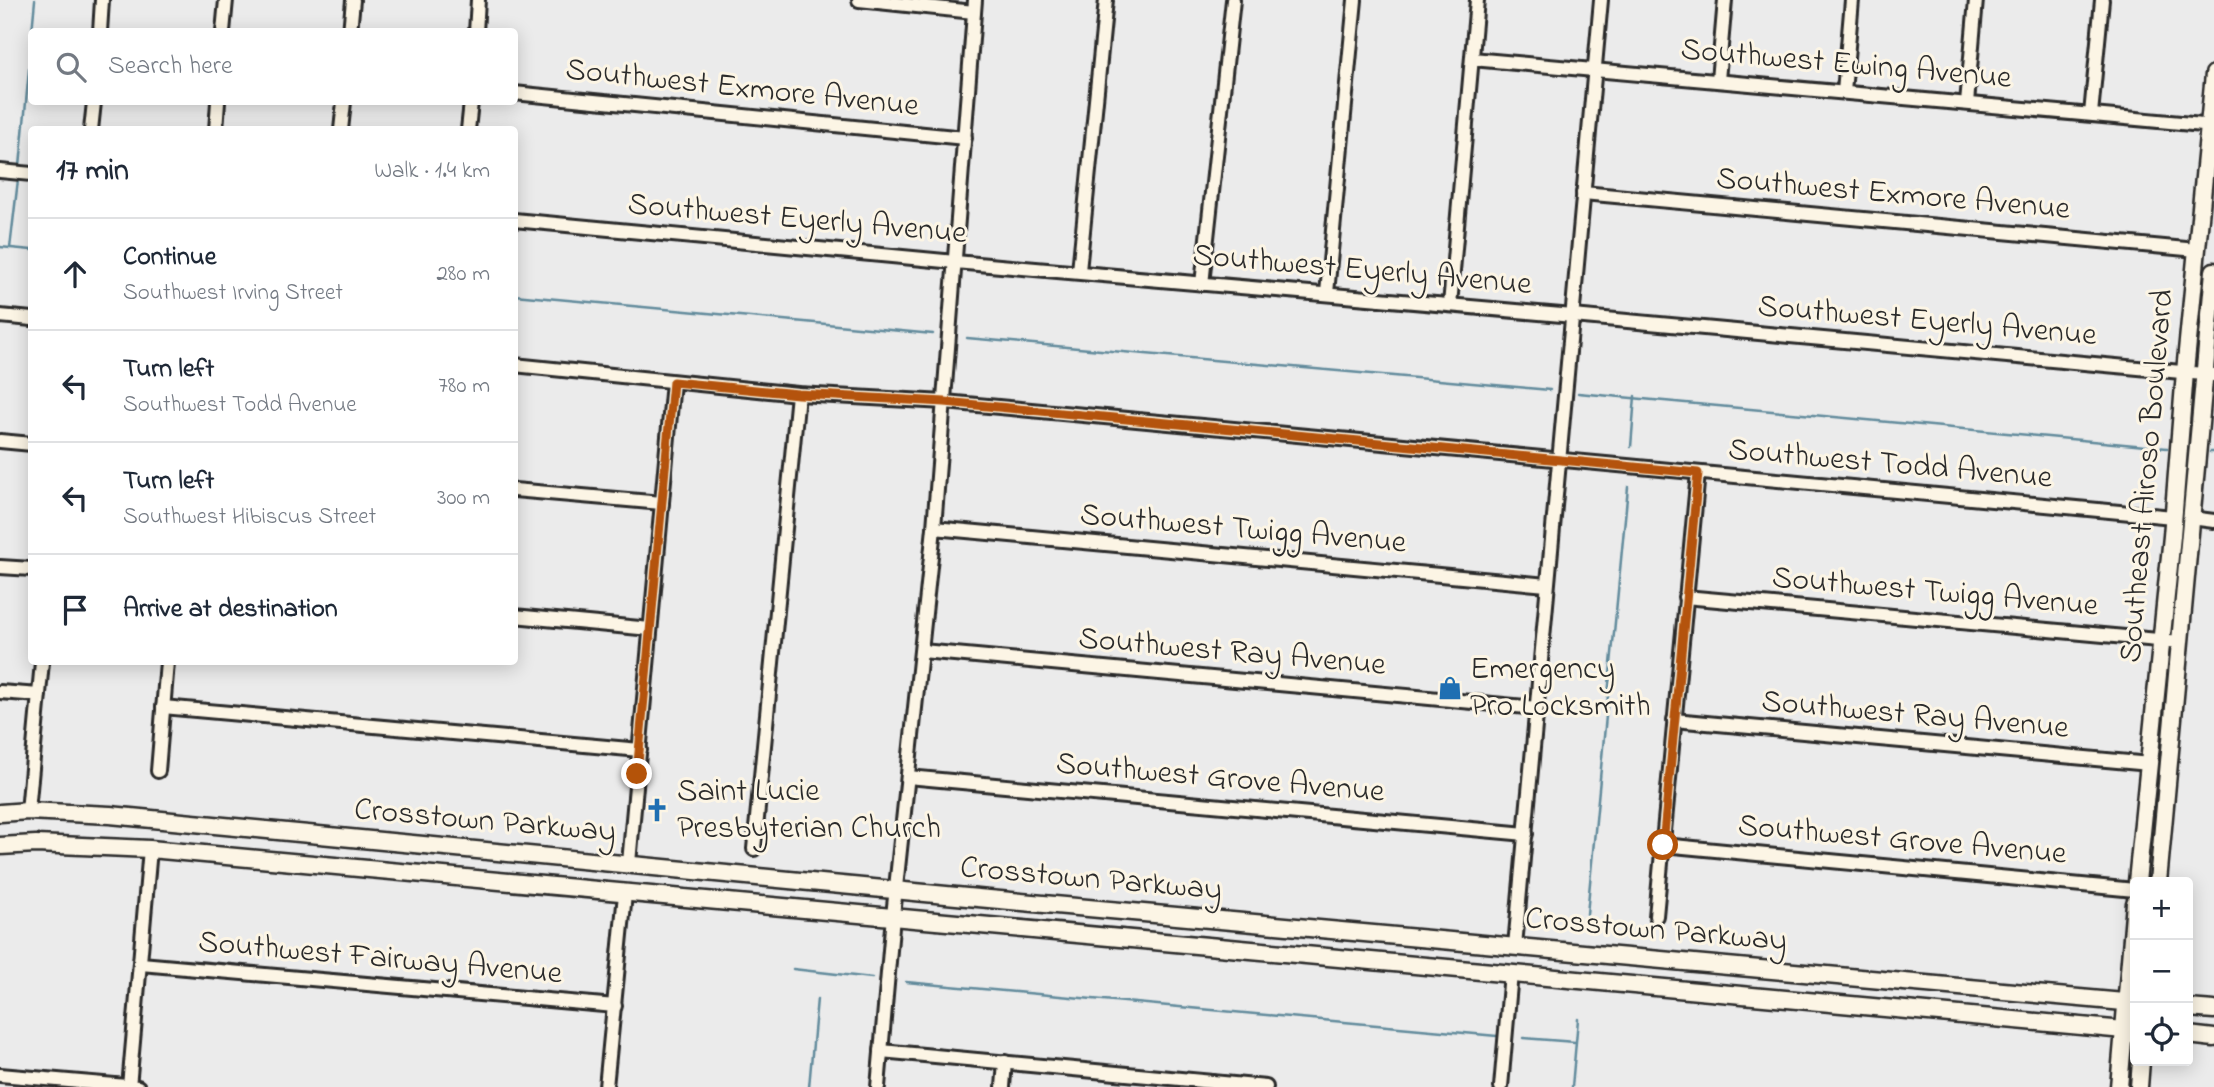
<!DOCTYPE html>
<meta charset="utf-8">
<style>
:root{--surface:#fff;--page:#f2f2f3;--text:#1f2937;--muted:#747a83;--line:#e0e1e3}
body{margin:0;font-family:"Indie Flower",sans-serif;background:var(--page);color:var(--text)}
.controls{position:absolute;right:21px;bottom:21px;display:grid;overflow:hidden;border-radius:7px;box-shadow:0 4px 18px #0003}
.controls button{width:63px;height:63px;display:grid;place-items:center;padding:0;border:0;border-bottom:2px solid var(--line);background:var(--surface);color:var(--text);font:35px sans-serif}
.stop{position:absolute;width:21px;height:21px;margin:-16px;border:5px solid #b45309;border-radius:50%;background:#fff}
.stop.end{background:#b45309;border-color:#fff;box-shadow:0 2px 7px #0008}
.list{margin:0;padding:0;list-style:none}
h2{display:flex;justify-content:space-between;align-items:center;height:91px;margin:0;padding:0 28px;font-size:30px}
h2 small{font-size:23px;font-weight:400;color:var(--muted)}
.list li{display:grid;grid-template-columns:46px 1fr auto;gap:21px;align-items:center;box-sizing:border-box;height:112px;padding:0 28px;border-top:2px solid var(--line)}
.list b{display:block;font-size:26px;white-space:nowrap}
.list p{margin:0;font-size:23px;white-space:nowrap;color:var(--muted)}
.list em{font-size:23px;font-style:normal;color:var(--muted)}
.icon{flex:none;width:38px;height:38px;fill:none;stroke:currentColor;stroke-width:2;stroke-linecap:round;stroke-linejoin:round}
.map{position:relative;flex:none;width:2214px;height:1087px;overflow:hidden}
.search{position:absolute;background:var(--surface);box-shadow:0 4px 18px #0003;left:28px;top:28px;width:490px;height:77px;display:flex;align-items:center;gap:18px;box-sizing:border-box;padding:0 24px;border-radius:7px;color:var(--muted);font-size:26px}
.panel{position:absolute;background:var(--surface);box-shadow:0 4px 18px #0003;left:28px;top:126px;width:490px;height:539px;border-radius:7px}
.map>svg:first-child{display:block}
</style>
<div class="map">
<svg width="2214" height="1087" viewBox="0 0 2214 1087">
<rect width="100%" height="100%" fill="#ebebeb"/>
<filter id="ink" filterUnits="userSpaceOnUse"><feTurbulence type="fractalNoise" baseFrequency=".0143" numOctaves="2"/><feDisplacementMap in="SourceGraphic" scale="14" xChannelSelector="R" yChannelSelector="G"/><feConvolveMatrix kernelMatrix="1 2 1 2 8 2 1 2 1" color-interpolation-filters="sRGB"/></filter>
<g filter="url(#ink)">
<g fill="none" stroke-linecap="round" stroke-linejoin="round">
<g stroke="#628b9c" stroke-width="2.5">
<polyline points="32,32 35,0"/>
<polyline points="20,166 32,38"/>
<polyline points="0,247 32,250"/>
<polyline points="10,248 18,180"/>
<polyline points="514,295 933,334"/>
<polyline points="967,338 1550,390"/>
<polyline points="1578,393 2167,448"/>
<polyline points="1631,447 1635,396"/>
<polyline points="2210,452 2214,452"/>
<polyline points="1587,914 1628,487"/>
<polyline points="793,969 872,978"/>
<polyline points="906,982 1497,1036"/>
<polyline points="1523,1038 1575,1042"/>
<polyline points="809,1087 817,999"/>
<polyline points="1572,1087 1578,1019"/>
</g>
<g stroke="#2b2b2b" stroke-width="18">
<g id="minor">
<polyline points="859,0 974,12"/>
<polyline points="100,32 102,0"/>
<polyline points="223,32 226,0"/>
<polyline points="350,32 353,0"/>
<polyline points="476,32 478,0"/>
<polyline points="1472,59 2214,126"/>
<polyline points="1718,80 1725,0"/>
<polyline points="1844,92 1852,0"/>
<polyline points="514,93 965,138"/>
<polyline points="1967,103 1976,0"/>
<polyline points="2091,114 2102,0"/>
<polyline points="91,130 94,102"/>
<polyline points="216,130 218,102"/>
<polyline points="341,130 344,102"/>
<polyline points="468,130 471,102"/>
<polyline points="0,171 32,174"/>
<polyline points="1583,193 2197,250"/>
<polyline points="514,220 955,262 1573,316 2214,375"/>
<polyline points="1079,271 1106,0"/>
<polyline points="1202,284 1233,0"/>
<polyline points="1327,293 1355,0"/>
<polyline points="1450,305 1477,0"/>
<polyline points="0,316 32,319"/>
<polyline points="514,365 798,394 945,402 2173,517"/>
<polyline points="0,441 32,444"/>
<polyline points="514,490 662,503"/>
<polyline points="2191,518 2214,521"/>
<polyline points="934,528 1547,585"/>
<polyline points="0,567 32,569"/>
<polyline points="1685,597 2180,642"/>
<polyline points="514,616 650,629"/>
<polyline points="922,651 1537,708"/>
<polyline points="0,692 39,695"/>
<polyline points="163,707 640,750"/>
<polyline points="1674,720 2150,764"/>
<polyline points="158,771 167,662"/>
<polyline points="908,777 1526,834"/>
<polyline points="28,811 42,662"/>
<polyline points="1663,845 2135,890"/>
<polyline points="754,849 798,394"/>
<polyline points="629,863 673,382"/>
<polyline points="1656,916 1698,473"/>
<polyline points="1515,946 1601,0"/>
<polyline points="141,964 615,1006"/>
<polyline points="881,1051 1266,1087"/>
<polyline points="0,1075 138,1087"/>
<polyline points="129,1087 150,849"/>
<polyline points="606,1087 625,894"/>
<polyline points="878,1087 893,916 934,528 975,0"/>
<polyline points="1003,1087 1005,1062"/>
<polyline points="1501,1087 1511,973"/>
</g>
</g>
<g stroke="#2b2b2b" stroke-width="21">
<g id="major">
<polyline points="0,813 28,811 110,815 967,897 2135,1003"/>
<polyline points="0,846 36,844 150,849 2135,1031"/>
<polyline points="2137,882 2172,536 2185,372 2214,74"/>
<polyline points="2158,882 2214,271"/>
<polyline points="2188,1008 2214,1010"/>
<polyline points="2188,1035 2214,1038"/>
<polyline points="2119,1087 2135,903"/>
<polyline points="2139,1087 2141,1061"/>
</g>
</g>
<use href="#minor" stroke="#fcf5e5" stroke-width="12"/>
<use href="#major" stroke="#fcf5e5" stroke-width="16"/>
</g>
</g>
<g fill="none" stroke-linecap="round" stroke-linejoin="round" filter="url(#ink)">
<polyline stroke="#b45309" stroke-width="9" points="637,774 673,382 798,394 945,402 1698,473 1663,845"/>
</g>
<defs>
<g id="shop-bare" transform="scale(1.89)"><path d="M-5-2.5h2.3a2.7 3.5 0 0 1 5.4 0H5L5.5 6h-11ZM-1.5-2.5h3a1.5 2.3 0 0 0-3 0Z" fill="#1f6fb2" stroke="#fcf5e5" stroke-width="2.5" paint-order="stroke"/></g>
<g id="church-bare" transform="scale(1.89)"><path d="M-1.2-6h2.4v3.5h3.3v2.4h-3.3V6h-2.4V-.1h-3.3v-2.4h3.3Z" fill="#1f6fb2" stroke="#fcf5e5" stroke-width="2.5" paint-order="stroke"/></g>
</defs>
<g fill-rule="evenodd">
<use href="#shop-bare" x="1450" y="688"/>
<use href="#church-bare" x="657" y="810"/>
</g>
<g text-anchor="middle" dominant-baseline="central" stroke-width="6" stroke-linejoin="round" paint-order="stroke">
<g font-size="32" fill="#2b2b2b" stroke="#fcf5e5">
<text transform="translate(1846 65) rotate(5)">Southwest Ewing Avenue</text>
<text transform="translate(742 89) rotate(6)">Southwest Exmore Avenue</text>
<text transform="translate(1893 195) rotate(5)">Southwest Exmore Avenue</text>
<text transform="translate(797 220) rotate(5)">Southwest Eyerly Avenue</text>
<text transform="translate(1362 271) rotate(5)">Southwest Eyerly Avenue</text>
<text transform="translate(1927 322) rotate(5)">Southwest Eyerly Avenue</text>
<text transform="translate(1890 465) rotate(5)">Southwest Todd Avenue</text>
<text transform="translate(2148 476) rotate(-85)">Southeast Airoso Boulevard</text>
<text transform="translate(1243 530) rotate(5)">Southwest Twigg Avenue</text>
<text transform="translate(1935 593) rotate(5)">Southwest Twigg Avenue</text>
<text transform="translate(1232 653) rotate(5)">Southwest Ray Avenue</text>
<text transform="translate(1915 716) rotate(5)">Southwest Ray Avenue</text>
<text transform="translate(1220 779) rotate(5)">Southwest Grove Avenue</text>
<text transform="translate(485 822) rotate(5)">Crosstown Parkway</text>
<text transform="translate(1902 841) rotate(5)">Southwest Grove Avenue</text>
<text transform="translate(1091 880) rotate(5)">Crosstown Parkway</text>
<text transform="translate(1656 931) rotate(5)">Crosstown Parkway</text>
<text transform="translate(380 959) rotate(5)">Southwest Fairway Avenue</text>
</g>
<g font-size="32" fill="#2b2b2b" stroke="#fcf5e5" text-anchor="start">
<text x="1470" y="670">Emergency<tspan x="1470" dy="37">Pro Locksmith</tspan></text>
<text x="677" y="792">Saint Lucie<tspan x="677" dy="37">Presbyterian Church</tspan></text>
</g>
</g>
</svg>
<div class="controls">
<button>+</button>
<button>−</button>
<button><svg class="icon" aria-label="locate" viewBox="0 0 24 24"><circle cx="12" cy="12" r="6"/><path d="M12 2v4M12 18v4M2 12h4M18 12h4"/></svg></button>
</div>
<div class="stop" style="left:1663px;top:845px"></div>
<div class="stop end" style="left:637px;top:774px"></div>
<div class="search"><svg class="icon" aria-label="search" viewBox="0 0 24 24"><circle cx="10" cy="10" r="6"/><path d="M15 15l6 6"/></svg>Search here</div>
<section class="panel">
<h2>17 min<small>Walk · 1.4 km</small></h2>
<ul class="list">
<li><svg class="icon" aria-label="ahead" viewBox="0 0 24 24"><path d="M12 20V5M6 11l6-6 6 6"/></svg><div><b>Continue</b><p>Southwest Irving Street</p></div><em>280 m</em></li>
<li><svg class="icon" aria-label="left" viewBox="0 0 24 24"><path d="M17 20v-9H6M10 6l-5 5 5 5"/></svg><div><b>Turn left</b><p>Southwest Todd Avenue</p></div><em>780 m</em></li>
<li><svg class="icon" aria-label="left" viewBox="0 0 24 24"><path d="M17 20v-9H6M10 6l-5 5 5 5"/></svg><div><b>Turn left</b><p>Southwest Hibiscus Street</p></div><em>300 m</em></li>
<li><svg class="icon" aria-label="arrive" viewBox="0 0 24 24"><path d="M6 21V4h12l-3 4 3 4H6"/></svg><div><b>Arrive at destination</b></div></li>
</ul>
</section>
</div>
